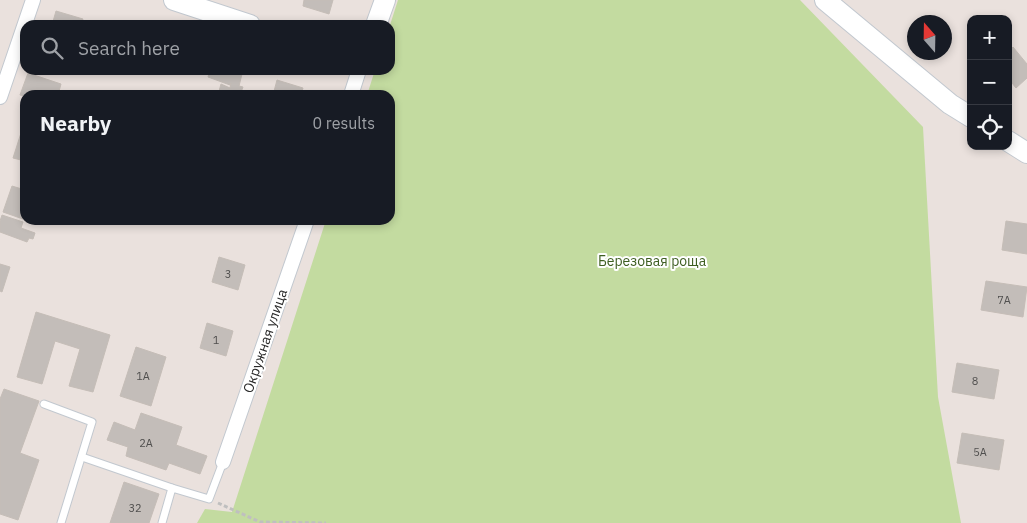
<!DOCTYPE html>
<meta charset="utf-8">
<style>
:root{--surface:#171b24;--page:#242831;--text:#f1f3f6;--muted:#9ea1a6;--line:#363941}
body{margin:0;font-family:"IBM Plex Sans",sans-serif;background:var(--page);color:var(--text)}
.controls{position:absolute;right:15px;top:15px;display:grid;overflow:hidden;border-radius:10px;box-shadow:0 2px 8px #0003}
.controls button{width:45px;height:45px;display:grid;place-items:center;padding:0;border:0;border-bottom:1px solid var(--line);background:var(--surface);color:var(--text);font:25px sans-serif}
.compass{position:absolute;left:907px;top:15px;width:45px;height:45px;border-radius:50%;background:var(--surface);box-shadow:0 2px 8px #0003;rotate:340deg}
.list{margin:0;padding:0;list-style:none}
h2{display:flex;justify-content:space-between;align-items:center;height:65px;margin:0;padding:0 20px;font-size:21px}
h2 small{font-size:16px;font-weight:400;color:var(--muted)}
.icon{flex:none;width:28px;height:28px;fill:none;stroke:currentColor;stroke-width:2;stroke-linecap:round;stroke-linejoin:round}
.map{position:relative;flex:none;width:1027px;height:523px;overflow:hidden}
.search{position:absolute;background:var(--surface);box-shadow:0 2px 8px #0003;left:20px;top:20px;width:375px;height:55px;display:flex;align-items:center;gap:12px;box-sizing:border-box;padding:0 18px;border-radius:15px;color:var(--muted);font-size:19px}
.panel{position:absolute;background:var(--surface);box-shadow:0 2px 8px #0003;left:20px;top:90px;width:375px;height:135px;border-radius:15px}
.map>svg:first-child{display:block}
</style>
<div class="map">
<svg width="1027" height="523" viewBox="0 0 1027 523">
<rect width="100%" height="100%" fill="#eae1dd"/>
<polygon fill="#c3dba0" points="398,0 800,0 923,127 938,397 961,523 197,523 205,509 232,512 326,220 390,220 390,95 367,95 375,70 390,70 390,25"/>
<g fill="#c3bdb9" stroke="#c5bdb7">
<polygon points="304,0 333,0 329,14 303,6"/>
<polygon points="56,11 83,19 81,25 52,25"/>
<polygon points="1013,47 1027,64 1027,78 1016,88 1008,78 1008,52"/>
<polygon points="210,70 243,70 239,86 243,87 240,95 218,95 221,84 230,88 231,83 230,85 208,77"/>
<polygon points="28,73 61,84 58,95 25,95 25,96 20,95"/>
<polygon points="277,80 303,88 301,95 273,95"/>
<polygon points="21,133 25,134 25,161 13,158"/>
<polygon points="12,186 25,190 25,214 23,219 3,212"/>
<polygon points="2,215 23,222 21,228 35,233 33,239 29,238 27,242 0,232 0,221"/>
<polygon points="1006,221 1027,224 1027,254 1002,250"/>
<polygon points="219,257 245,265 238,290 212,282"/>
<polygon points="0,264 10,267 2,292 0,291"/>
<polygon points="986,281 1027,287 1023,317 981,310"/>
<polygon points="36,312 110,335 93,392 69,386 80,349 55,341 42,384 17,377"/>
<polygon points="207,323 233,331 226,356 200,348"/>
<polygon points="136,347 166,357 151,406 120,396"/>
<polygon points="957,363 999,370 994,399 952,392"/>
<polygon points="4,389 39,401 20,453 39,460 18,520 0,514 0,399"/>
<polygon points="141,413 182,427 176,445 207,456 200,474 169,463 166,470 126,456 128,447 107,440 114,422 135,430"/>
<polygon points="962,433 1004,440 999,470 957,463"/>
<polygon points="124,482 159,494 149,523 110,523"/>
</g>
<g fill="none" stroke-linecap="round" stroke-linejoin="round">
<g stroke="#c2c8cf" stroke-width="9">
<g id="lane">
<polyline points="44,404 92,422 61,523"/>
<polyline points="82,457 172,488"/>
<polyline points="162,523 172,488 209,499 223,462"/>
</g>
</g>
<g stroke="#c2c8cf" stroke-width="16">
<g id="street">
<polyline points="351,95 359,70"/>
<polyline points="0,97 33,0"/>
<polyline points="223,462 307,220"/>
</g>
</g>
<g stroke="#c2c8cf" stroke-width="22">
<g id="secondary">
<polyline points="174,0 250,25"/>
<polyline points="825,0 950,104 971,117"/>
<polyline points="376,25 385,0"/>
<polyline points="1008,141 1027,153"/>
</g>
</g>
<polyline stroke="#bfbfbf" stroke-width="3" stroke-dasharray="4 2.5" stroke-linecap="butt" points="218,503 260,522 326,523"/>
<use href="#lane" stroke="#fff" stroke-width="7"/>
<use href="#street" stroke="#fff" stroke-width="14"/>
<use href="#secondary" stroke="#fff" stroke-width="20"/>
</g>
<g text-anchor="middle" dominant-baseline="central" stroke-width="4" stroke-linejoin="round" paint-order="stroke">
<g font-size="11" fill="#504f4e">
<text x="228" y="274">3</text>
<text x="1004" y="300">7А</text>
<text x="216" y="340">1</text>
<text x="143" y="376">1А</text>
<text x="975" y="381">8</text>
<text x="146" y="443">2А</text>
<text x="980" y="452">5А</text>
<text x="135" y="508">32</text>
</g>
<g font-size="14" fill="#3e5e22" stroke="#fff">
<text x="652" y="261">Березовая роща</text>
</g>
<g font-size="14" fill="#2a2a2a" stroke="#fff">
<text transform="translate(265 341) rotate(-71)">Окружная улица</text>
</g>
</g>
</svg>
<div class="controls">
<button>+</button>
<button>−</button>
<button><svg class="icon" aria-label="locate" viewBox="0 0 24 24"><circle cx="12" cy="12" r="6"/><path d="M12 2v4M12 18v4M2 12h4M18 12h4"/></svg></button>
</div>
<svg class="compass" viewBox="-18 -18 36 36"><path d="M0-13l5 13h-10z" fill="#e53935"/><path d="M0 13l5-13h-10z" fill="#9ea1a6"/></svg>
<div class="search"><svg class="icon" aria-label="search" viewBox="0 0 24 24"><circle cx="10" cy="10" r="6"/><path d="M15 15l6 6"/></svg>Search here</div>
<section class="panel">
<h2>Nearby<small>0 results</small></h2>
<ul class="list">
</ul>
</section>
</div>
